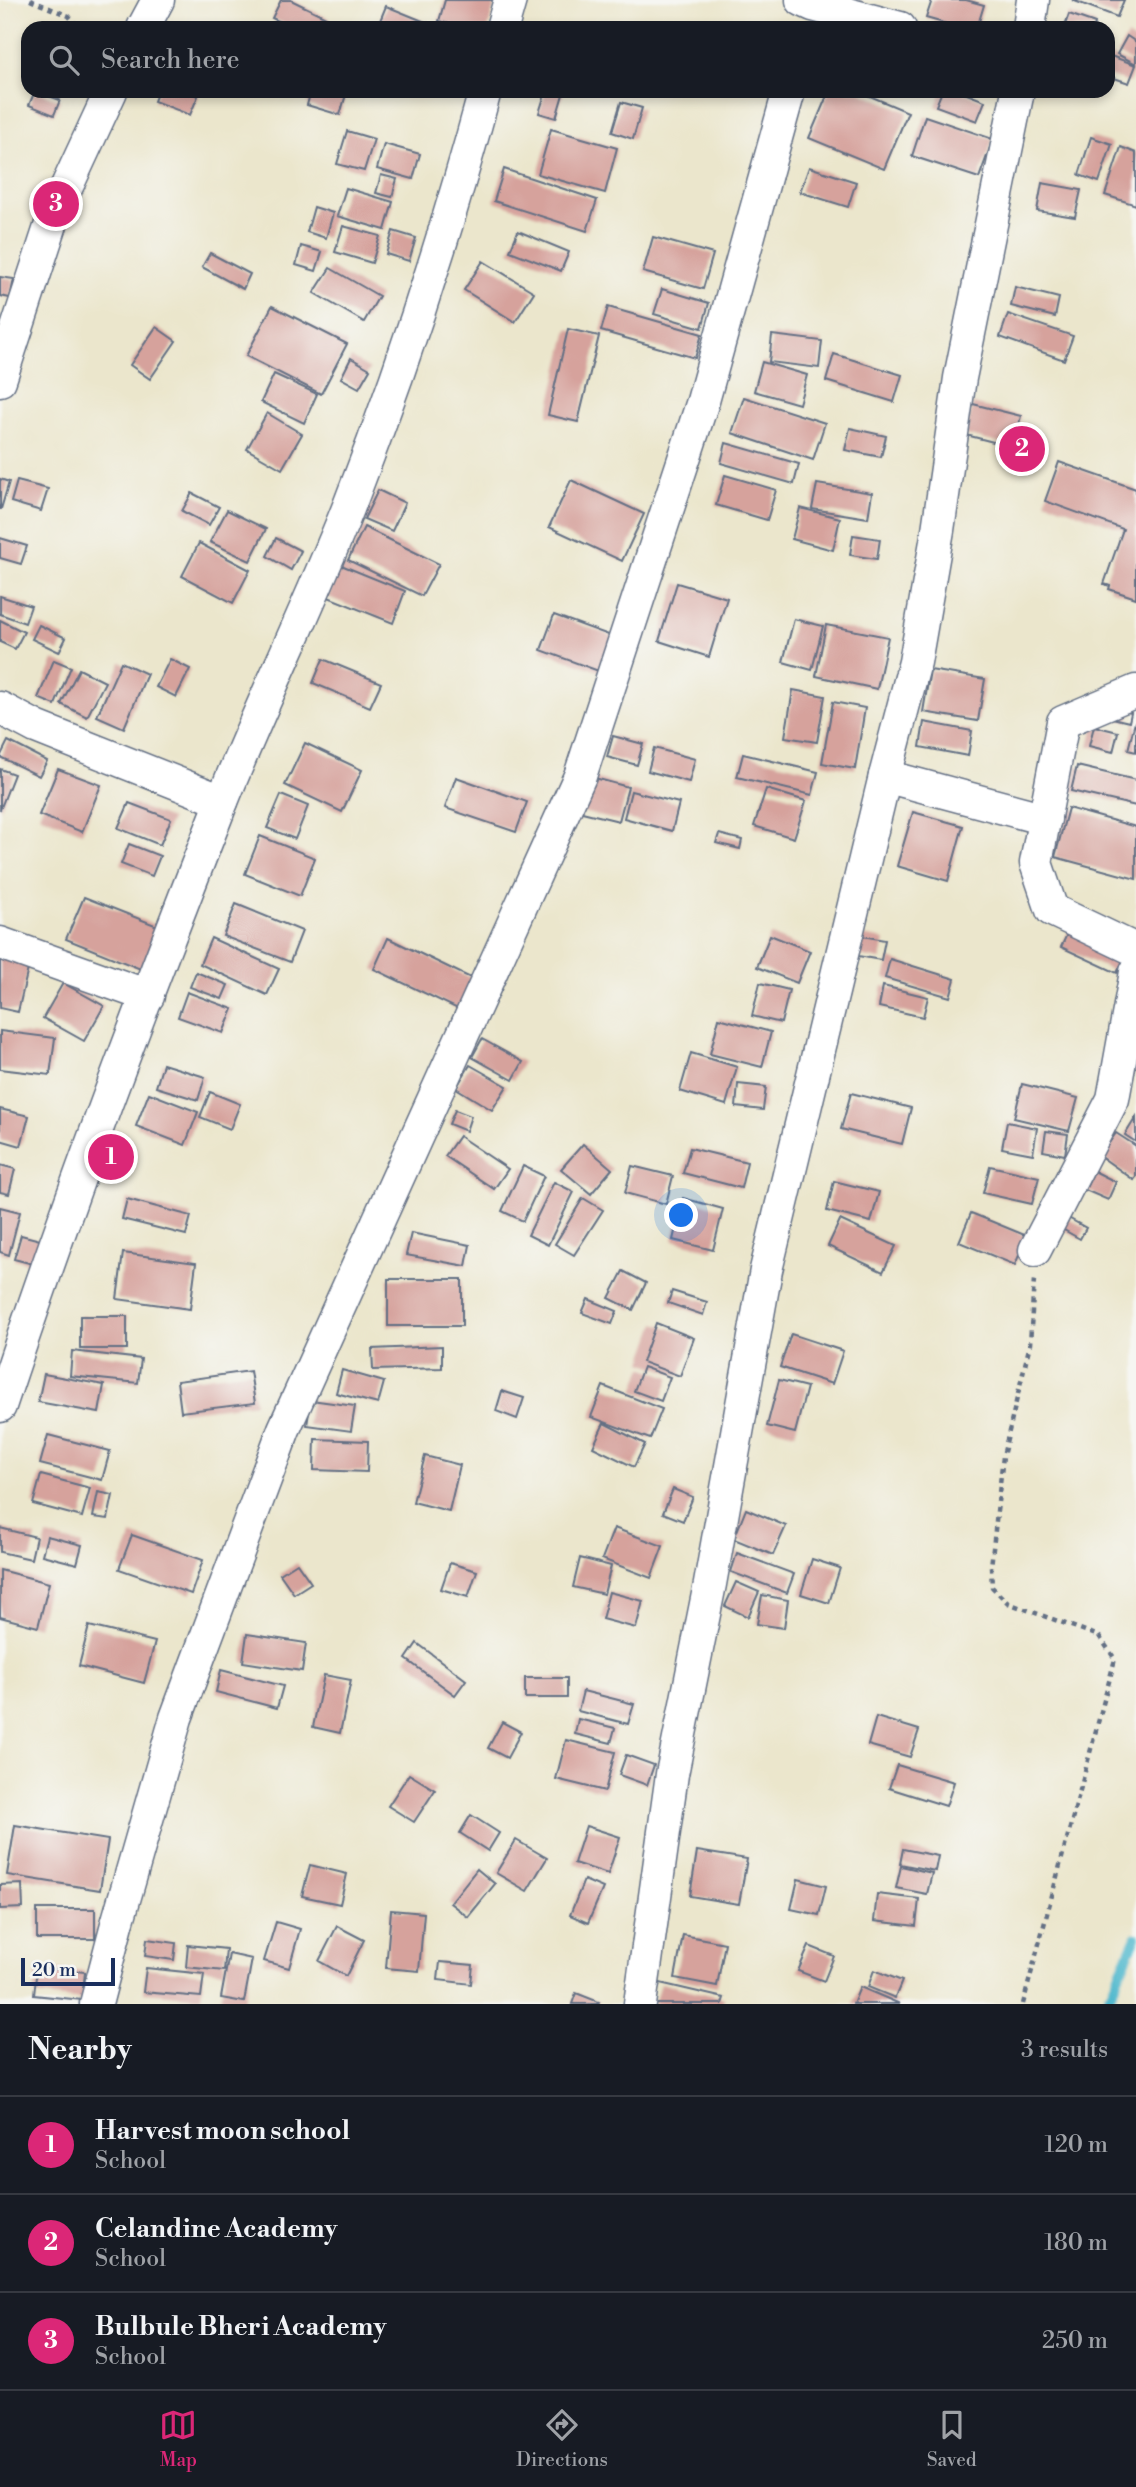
<!DOCTYPE html>
<style>
:root{--surface:#171b24;--page:#20242c;--text:#f1f3f6;--muted:#9ea1a6;--line:#363941;--accent:#db2777}
body{margin:0;font-family:"Libre Bodoni",serif;background:var(--page);color:var(--text)}
.scale{position:absolute;left:21px;bottom:18px;width:94px;box-sizing:border-box;padding-left:7px;border:4px solid #1b2f5e;border-top:0;font-size:19px;line-height:24px;white-space:nowrap;color:#1b2f5e;-webkit-text-stroke:5px #f6f6f2;paint-order:stroke}
.you{position:absolute;left:682px;top:1216px;width:24px;height:24px;margin:-18px;border:5px solid #fff;border-radius:50%;background:#1a73e8;box-shadow:0 0 0 10px #1a73e833}
.badge{display:grid;place-items:center;width:46px;height:46px;border-radius:50%;background:var(--accent);color:#fff;font-size:23px;font-weight:700}
.pin{position:absolute;translate:-50% -50%;border:4px solid #fff;box-shadow:0 2px 7px #0006}
.list{margin:0;padding:0;list-style:none}
h2{display:flex;justify-content:space-between;align-items:center;height:91px;margin:0;padding:0 28px;font-size:30px}
h2 small{font-size:23px;font-weight:400;color:var(--muted)}
.list li{display:grid;grid-template-columns:46px 1fr auto;gap:21px;align-items:center;box-sizing:border-box;height:98px;padding:0 28px;border-top:2px solid var(--line)}
.list b{display:block;font-size:26px;white-space:nowrap}
.list p{margin:0;font-size:23px;white-space:nowrap;color:var(--muted)}
.list em{font-size:23px;font-style:normal;color:var(--muted)}
.icon{flex:none;width:38px;height:38px;fill:none;stroke:currentColor;stroke-width:2;stroke-linecap:round;stroke-linejoin:round}
.map{position:relative;flex:none;width:1136px;height:2004px;overflow:hidden}
.search{position:absolute;background:var(--surface);box-shadow:0 4px 10px #0003;left:21px;right:21px;top:21px;height:77px;display:flex;align-items:center;gap:18px;box-sizing:border-box;padding:0 24px;border-radius:21px;color:var(--muted);font-size:26px}
.sheet{height:385px;background:var(--surface)}
nav{display:flex;justify-content:space-around;align-items:center;box-sizing:border-box;height:98px;border-top:2px solid var(--line);background:var(--surface);font-size:19px;color:var(--muted)}
nav a{display:grid;justify-items:center;gap:4px}
nav .on{color:var(--accent)}
.map>svg:first-child{display:block}
</style>
<div class="map">
<svg width="1136" height="2004" viewBox="0 0 1136 2004">
<rect width="100%" height="100%" fill="#f6f6f2"/>
<filter id="ink" filterUnits="userSpaceOnUse"><feTurbulence type="fractalNoise" baseFrequency=".0143" numOctaves="2"/><feDisplacementMap in="SourceGraphic" scale="14" xChannelSelector="R" yChannelSelector="G"/><feConvolveMatrix kernelMatrix="1 2 1 2 8 2 1 2 1" color-interpolation-filters="sRGB"/></filter>
<filter id="wash" filterUnits="userSpaceOnUse"><feTurbulence type="fractalNoise" baseFrequency=".00686" numOctaves="4" result="noise"/><feDisplacementMap in="SourceGraphic" scale="28" xChannelSelector="R" yChannelSelector="G"/><feGaussianBlur stdDeviation="1.57" result="paint"/><feColorMatrix in="noise" values="0 0 0 0 0 0 0 0 0 0 0 0 0 0 0 0 0 1.4 0 .05"/><feComposite in="paint" operator="in"/></filter>
<g filter="url(#wash)">
<rect width="100%" height="100%" fill="#ebe6cc"/>
<g fill="none" stroke-linecap="round" stroke-linejoin="round">
<polyline stroke="#51b9ce" stroke-width="10" points="1106,2004 1136,1937"/>
</g>
<g id="blocks">
<g fill="#d6a29c">
<polygon points="281,0 291,0 330,19 326,28 293,28 272,18"/>
<polygon points="445,0 496,0 488,28 463,28 439,21"/>
<polygon points="932,0 966,0 984,5 977,28 961,28 926,18"/>
<polygon points="1072,0 1124,0 1117,17"/>
<polygon points="386,6 440,28 377,28"/>
<polygon points="1069,14 1095,23 1094,28 1064,28"/>
<polygon points="1127,36 1136,42 1136,64 1117,54"/>
<polygon points="1108,55 1136,65 1129,83 1108,76"/>
<polygon points="35,91 60,100 54,115 29,105"/>
<polygon points="158,91 186,91 198,96 190,115 154,101"/>
<polygon points="311,91 347,91 340,115 307,105"/>
<polygon points="546,91 564,91 556,118 539,113"/>
<polygon points="829,91 858,91 908,112 884,169 809,138"/>
<polygon points="942,91 959,91 985,101 977,121 936,106"/>
<polygon points="621,102 642,108 633,139 612,132"/>
<polygon points="925,116 993,139 979,178 912,156"/>
<polygon points="551,129 617,148 605,193 538,174"/>
<polygon points="347,131 374,139 364,171 337,164"/>
<polygon points="1091,137 1112,144 1099,182 1079,175"/>
<polygon points="384,144 420,154 413,179 377,169"/>
<polygon points="1121,147 1136,153 1136,205 1105,195"/>
<polygon points="809,167 856,182 848,207 800,192"/>
<polygon points="504,169 597,200 587,231 494,201"/>
<polygon points="381,175 397,179 392,197 376,193"/>
<polygon points="1042,183 1081,190 1075,217 1037,211"/>
<polygon points="346,188 393,202 385,230 337,216"/>
<polygon points="314,207 333,213 326,238 307,232"/>
<polygon points="343,226 380,236 372,263 335,252"/>
<polygon points="393,231 416,238 409,261 386,254"/>
<polygon points="518,231 569,252 561,271 510,251"/>
<polygon points="653,237 713,254 703,289 643,272"/>
<polygon points="301,246 322,252 316,271 296,265"/>
<polygon points="210,253 250,274 243,289 202,267"/>
<polygon points="483,261 534,292 515,322 464,290"/>
<polygon points="330,268 379,296 364,322 314,293"/>
<polygon points="0,277 14,279 10,298 0,296"/>
<polygon points="1015,287 1059,298 1055,317 1011,306"/>
<polygon points="662,289 709,303 702,328 654,314"/>
<polygon points="272,306 347,344 321,394 246,356"/>
<polygon points="608,307 702,334 695,358 601,331"/>
<polygon points="1008,314 1073,336 1064,360 1000,337"/>
<polygon points="156,327 176,341 150,379 130,365"/>
<polygon points="568,329 599,336 578,422 548,415"/>
<polygon points="772,335 822,341 819,368 769,362"/>
<polygon points="834,354 902,375 894,402 826,381"/>
<polygon points="351,358 370,369 359,388 341,378"/>
<polygon points="762,362 807,375 799,404 754,391"/>
<polygon points="274,374 317,394 304,423 261,402"/>
<polygon points="744,397 825,423 813,460 732,433"/>
<polygon points="973,404 1021,416 1013,447 966,435"/>
<polygon points="267,413 302,434 282,469 247,449"/>
<polygon points="850,428 886,436 881,457 845,450"/>
<polygon points="726,443 799,464 794,484 721,463"/>
<polygon points="1059,462 1136,489 1136,598 1109,589 1110,586 1104,584 1123,529 1045,501"/>
<polygon points="725,475 776,490 767,520 716,505"/>
<polygon points="0,479 9,482 1,509 0,509"/>
<polygon points="571,480 644,514 622,561 549,527"/>
<polygon points="17,481 48,489 41,511 11,502"/>
<polygon points="817,484 872,493 868,518 812,509"/>
<polygon points="378,490 405,503 392,531 364,519"/>
<polygon points="192,493 219,507 209,525 182,511"/>
<polygon points="800,508 840,518 833,550 792,539"/>
<polygon points="227,510 266,529 250,561 210,542"/>
<polygon points="364,527 439,564 422,596 348,560"/>
<polygon points="853,535 880,539 877,559 850,555"/>
<polygon points="0,538 27,546 21,564 0,558"/>
<polygon points="276,538 301,551 291,570 267,556"/>
<polygon points="199,543 250,570 233,603 182,576"/>
<polygon points="341,565 405,591 393,623 328,597"/>
<polygon points="677,583 727,598 709,657 659,641"/>
<polygon points="0,596 31,606 25,623 0,614"/>
<polygon points="554,615 617,638 604,673 541,650"/>
<polygon points="794,619 823,626 812,670 783,662"/>
<polygon points="0,620 24,632 15,649 0,642"/>
<polygon points="39,625 66,638 59,652 32,639"/>
<polygon points="826,625 888,637 877,689 816,676"/>
<polygon points="170,659 190,669 176,697 156,687"/>
<polygon points="323,659 381,683 370,707 313,683"/>
<polygon points="54,660 71,667 55,705 38,698"/>
<polygon points="121,662 147,674 124,728 97,716"/>
<polygon points="79,669 105,682 87,717 61,704"/>
<polygon points="930,670 985,679 978,721 923,712"/>
<polygon points="793,690 825,696 817,742 785,737"/>
<polygon points="833,702 865,708 855,769 822,763"/>
<polygon points="1110,708 1131,713 1129,722 1108,717"/>
<polygon points="924,722 972,731 968,756 920,747"/>
<polygon points="1135,722 1136,722 1136,752 1128,750"/>
<polygon points="1094,726 1118,732 1113,752 1089,746"/>
<polygon points="613,736 643,744 637,765 607,757"/>
<polygon points="8,741 47,761 39,776 0,757"/>
<polygon points="305,743 362,770 342,812 285,785"/>
<polygon points="654,748 695,759 689,782 648,771"/>
<polygon points="743,754 818,772 812,795 737,777"/>
<polygon points="1077,766 1136,780 1136,806 1071,791"/>
<polygon points="0,769 14,774 0,810"/>
<polygon points="58,769 101,785 82,832 39,815"/>
<polygon points="456,777 527,802 516,832 445,808"/>
<polygon points="591,777 628,787 619,821 582,812"/>
<polygon points="766,789 806,801 794,838 754,826"/>
<polygon points="631,791 679,803 672,831 624,818"/>
<polygon points="281,795 308,806 295,839 267,828"/>
<polygon points="129,803 171,819 160,845 118,828"/>
<polygon points="1068,808 1136,827 1136,879 1055,857"/>
<polygon points="913,812 963,826 948,881 897,866"/>
<polygon points="719,834 742,840 740,849 716,843"/>
<polygon points="260,836 315,858 300,896 245,874"/>
<polygon points="129,844 160,856 152,876 121,864"/>
<polygon points="84,897 160,927 143,970 66,939"/>
<polygon points="236,904 302,931 290,962 223,936"/>
<polygon points="1069,930 1125,956 1117,973 1061,947"/>
<polygon points="770,935 810,951 797,983 757,967"/>
<polygon points="862,936 885,940 881,960 858,956"/>
<polygon points="211,938 279,969 267,995 200,964"/>
<polygon points="388,938 477,981 462,1011 374,969"/>
<polygon points="0,953 30,960 18,1012 0,1008"/>
<polygon points="890,959 955,979 950,997 885,978"/>
<polygon points="196,972 228,985 222,999 190,987"/>
<polygon points="63,983 104,1006 84,1041 43,1018"/>
<polygon points="760,983 789,990 781,1023 752,1016"/>
<polygon points="883,986 928,997 923,1017 879,1007"/>
<polygon points="187,992 233,1009 223,1033 178,1017"/>
<polygon points="719,1018 771,1032 762,1067 710,1054"/>
<polygon points="0,1031 55,1038 50,1075 0,1069"/>
<polygon points="482,1039 523,1062 513,1080 472,1057"/>
<polygon points="691,1053 737,1067 726,1105 680,1091"/>
<polygon points="163,1064 205,1077 198,1100 156,1087"/>
<polygon points="470,1065 507,1086 492,1110 456,1088"/>
<polygon points="738,1084 766,1087 763,1110 736,1107"/>
<polygon points="1022,1084 1078,1098 1069,1131 1014,1118"/>
<polygon points="210,1092 240,1104 230,1129 200,1117"/>
<polygon points="149,1093 198,1112 185,1145 136,1126"/>
<polygon points="851,1093 911,1108 902,1144 841,1129"/>
<polygon points="0,1109 29,1116 21,1146 0,1140"/>
<polygon points="455,1110 471,1116 466,1131 449,1124"/>
<polygon points="1136,1117 1136,1142 1125,1135"/>
<polygon points="1007,1122 1037,1128 1033,1154 1002,1148"/>
<polygon points="1046,1131 1068,1134 1065,1155 1043,1151"/>
<polygon points="1116,1133 1136,1146 1136,1177 1134,1180 1100,1156"/>
<polygon points="459,1136 508,1169 494,1189 445,1156"/>
<polygon points="583,1144 612,1169 591,1194 561,1169"/>
<polygon points="690,1148 747,1162 741,1188 683,1173"/>
<polygon points="0,1165 15,1169 9,1194 0,1192"/>
<polygon points="523,1166 544,1176 523,1221 502,1211"/>
<polygon points="632,1166 673,1176 666,1204 625,1193"/>
<polygon points="990,1166 1039,1177 1032,1204 983,1193"/>
<polygon points="1094,1171 1116,1182 1108,1200 1085,1190"/>
<polygon points="834,1181 879,1192 871,1222 827,1211"/>
<polygon points="554,1182 574,1192 548,1245 528,1235"/>
<polygon points="583,1198 603,1210 574,1255 555,1244"/>
<polygon points="683,1198 723,1209 713,1250 673,1240"/>
<polygon points="127,1199 191,1216 186,1235 122,1219"/>
<polygon points="0,1207 20,1212 9,1255 0,1252"/>
<polygon points="971,1213 1027,1236 1015,1265 959,1242"/>
<polygon points="1063,1215 1086,1228 1080,1239 1057,1226"/>
<polygon points="840,1220 896,1246 883,1272 828,1246"/>
<polygon points="411,1233 470,1245 466,1266 406,1255"/>
<polygon points="21,1235 40,1240 33,1264 14,1259"/>
<polygon points="123,1253 196,1263 190,1309 117,1299"/>
<polygon points="623,1271 646,1283 633,1310 609,1298"/>
<rect x="388" y="1279" width="74" height="47"/>
<polygon points="672,1291 707,1302 703,1315 668,1303"/>
<polygon points="588,1299 617,1311 612,1324 582,1313"/>
<rect x="80" y="1316" width="47" height="33"/>
<polygon points="656,1323 694,1338 680,1376 642,1362"/>
<polygon points="791,1334 843,1351 832,1384 780,1367"/>
<polygon points="442,1346 442,1368 373,1370 372,1349"/>
<polygon points="72,1351 141,1359 138,1383 70,1376"/>
<polygon points="643,1367 670,1377 661,1401 634,1391"/>
<polygon points="342,1370 384,1382 378,1404 336,1393"/>
<polygon points="250,1371 255,1403 181,1412 177,1381"/>
<polygon points="44,1374 104,1385 99,1413 38,1402"/>
<polygon points="779,1380 807,1387 795,1433 767,1426"/>
<polygon points="603,1386 662,1409 650,1439 591,1417"/>
<polygon points="502,1391 524,1398 517,1419 496,1411"/>
<polygon points="311,1400 355,1406 351,1431 307,1425"/>
<polygon points="604,1423 645,1444 634,1467 593,1447"/>
<polygon points="48,1435 110,1451 102,1480 40,1464"/>
<polygon points="315,1439 368,1441 367,1472 314,1470"/>
<polygon points="425,1456 460,1465 449,1511 413,1502"/>
<polygon points="41,1475 90,1488 82,1517 33,1504"/>
<polygon points="673,1489 693,1497 683,1521 663,1513"/>
<polygon points="98,1492 113,1495 108,1519 93,1517"/>
<polygon points="746,1509 786,1526 773,1555 734,1539"/>
<polygon points="0,1528 36,1537 31,1559 0,1552"/>
<polygon points="614,1528 663,1546 651,1578 602,1559"/>
<polygon points="132,1535 203,1560 191,1594 119,1569"/>
<polygon points="47,1536 82,1545 77,1564 42,1555"/>
<polygon points="737,1553 794,1574 787,1593 731,1572"/>
<polygon points="580,1558 611,1566 604,1594 573,1587"/>
<polygon points="812,1559 840,1568 829,1603 801,1594"/>
<polygon points="297,1563 311,1583 294,1594 280,1574"/>
<polygon points="450,1563 477,1571 468,1597 441,1589"/>
<polygon points="0,1570 49,1583 38,1627 0,1617"/>
<polygon points="736,1582 759,1592 748,1617 725,1606"/>
<polygon points="609,1592 643,1601 636,1628 602,1619"/>
<polygon points="762,1595 788,1600 784,1628 757,1624"/>
<polygon points="89,1626 155,1642 144,1683 79,1666"/>
<polygon points="247,1634 306,1643 302,1671 243,1662"/>
<polygon points="417,1643 466,1680 455,1695 406,1659"/>
<polygon points="221,1670 283,1686 277,1708 216,1692"/>
<polygon points="324,1675 351,1680 340,1733 313,1727"/>
<rect x="525" y="1678" width="42" height="20"/>
<polygon points="583,1691 634,1704 628,1724 578,1711"/>
<polygon points="876,1717 919,1730 910,1757 868,1745"/>
<polygon points="578,1719 615,1728 611,1743 575,1734"/>
<polygon points="502,1722 521,1732 507,1758 488,1748"/>
<polygon points="566,1740 615,1752 605,1791 556,1779"/>
<polygon points="626,1755 654,1765 647,1785 619,1775"/>
<polygon points="897,1765 954,1782 946,1806 889,1788"/>
<polygon points="409,1774 435,1790 414,1822 388,1806"/>
<polygon points="471,1815 499,1833 488,1851 460,1833"/>
<polygon points="15,1825 108,1840 100,1890 7,1875"/>
<polygon points="586,1826 620,1837 608,1874 574,1863"/>
<polygon points="516,1840 547,1858 527,1891 496,1873"/>
<polygon points="903,1849 938,1856 935,1871 900,1864"/>
<polygon points="697,1851 747,1859 739,1904 690,1896"/>
<polygon points="310,1865 347,1874 340,1904 302,1896"/>
<polygon points="901,1866 932,1873 927,1894 896,1888"/>
<polygon points="477,1869 495,1884 468,1917 450,1903"/>
<polygon points="798,1879 826,1886 819,1915 791,1909"/>
<polygon points="584,1880 603,1888 588,1923 570,1915"/>
<polygon points="22,1884 23,1908 0,1909 0,1885"/>
<polygon points="877,1894 919,1899 916,1926 874,1921"/>
<rect x="37" y="1909" width="58" height="30"/>
<polygon points="391,1910 424,1913 419,1971 386,1968"/>
<polygon points="276,1922 300,1929 289,1968 264,1961"/>
<polygon points="337,1926 364,1940 346,1976 319,1961"/>
<polygon points="683,1935 725,1943 717,1986 675,1978"/>
<polygon points="147,1939 176,1943 174,1960 145,1956"/>
<polygon points="188,1945 226,1949 224,1971 186,1967"/>
<polygon points="809,1946 834,1956 824,1981 798,1971"/>
<polygon points="229,1954 252,1959 244,2002 221,1998"/>
<polygon points="440,1962 473,1965 471,1984 438,1980"/>
<polygon points="37,1967 85,1972 82,2000 34,1995"/>
<polygon points="146,1968 204,1974 201,1997 143,1992"/>
<polygon points="874,1970 902,1981 895,1998 868,1987"/>
<polygon points="660,1983 724,1998 722,2004 654,2004"/>
<polygon points="860,1987 900,2004 853,2004"/>
<polygon points="576,1993 599,2002 598,2004 572,2004"/>
</g>
</g>
</g>
<g filter="url(#ink)">
<use href="#blocks" fill-opacity="0" stroke="#646f84" stroke-width="2"/>
<g fill="none" stroke-linecap="round" stroke-linejoin="round">
<g stroke="#646f84" stroke-width="35">
<g id="minor">
<polyline points="802,0 813,5 900,28"/>
<polyline points="143,28 158,0"/>
<polyline points="502,28 510,0"/>
<polyline points="1029,28 1033,0"/>
<polyline points="0,380 55,212 111,91"/>
<polyline points="1136,691 1063,722 1036,863 1052,910 1136,950"/>
<polyline points="0,708 36,727 222,801"/>
<polyline points="885,776 1045,819"/>
<polyline points="0,943 148,996"/>
<polyline points="1035,1250 1113,1099 1136,972"/>
<path d="M 0,1406 C 67,1203 143,1003 221,804 C 261,704 309,607 349,506 C 402,370 447,231 485,91"/>
<polyline points="96,2004 117,1924 176,1718 284,1429 580,776 703,401 789,91"/>
<polyline points="640,2004 672,1774 710,1584 766,1270 885,776 915,662 938,530 960,378 1018,91"/>
</g>
</g>
<g stroke="#646f84" stroke-width="4.5" stroke-dasharray="5 5" stroke-linecap="butt">
<polyline points="30,0 69,16 79,28"/>
<polyline points="1023,2004 1115,1659 1099,1636 1008,1603 992,1587 991,1567 1003,1456 1030,1344 1034,1279"/>
</g>
<use href="#minor" stroke="#fff" stroke-width="32"/>
</g>
</g>
</svg>
<div class="scale">20 m</div>
<div class="you"></div>
<div class="pin badge" style="left:111px;top:1157px">1</div>
<div class="pin badge" style="left:1022px;top:449px">2</div>
<div class="pin badge" style="left:56px;top:204px">3</div>
<div class="search"><svg class="icon" aria-label="search" viewBox="0 0 24 24"><circle cx="10" cy="10" r="6"/><path d="M15 15l6 6"/></svg>Search here</div>
</div>
<section class="sheet">
<h2>Nearby<small>3 results</small></h2>
<ul class="list">
<li><span class="badge">1</span><div><b>Harvest moon school</b><p>School</p></div><em>120 m</em></li>
<li><span class="badge">2</span><div><b>Celandine Academy</b><p>School</p></div><em>180 m</em></li>
<li><span class="badge">3</span><div><b>Bulbule Bheri Academy</b><p>School</p></div><em>250 m</em></li>
</ul>
</section>
<nav>
<a class="on"><svg class="icon" aria-label="map" viewBox="0 0 24 24"><path d="M3 6l6-2 6 2 6-2v14l-6 2-6-2-6 2zM9 4v14M15 6v14"/></svg>Map</a>
<a><svg class="icon" aria-label="directions" viewBox="0 0 24 24"><path d="M12 3l9 9-9 9-9-9zM9 14v-3h6M13 9l2 2-2 2"/></svg>Directions</a>
<a><svg class="icon" aria-label="saved" viewBox="0 0 24 24"><path d="M7 4h10v16l-5-4-5 4z"/></svg>Saved</a>
</nav>
